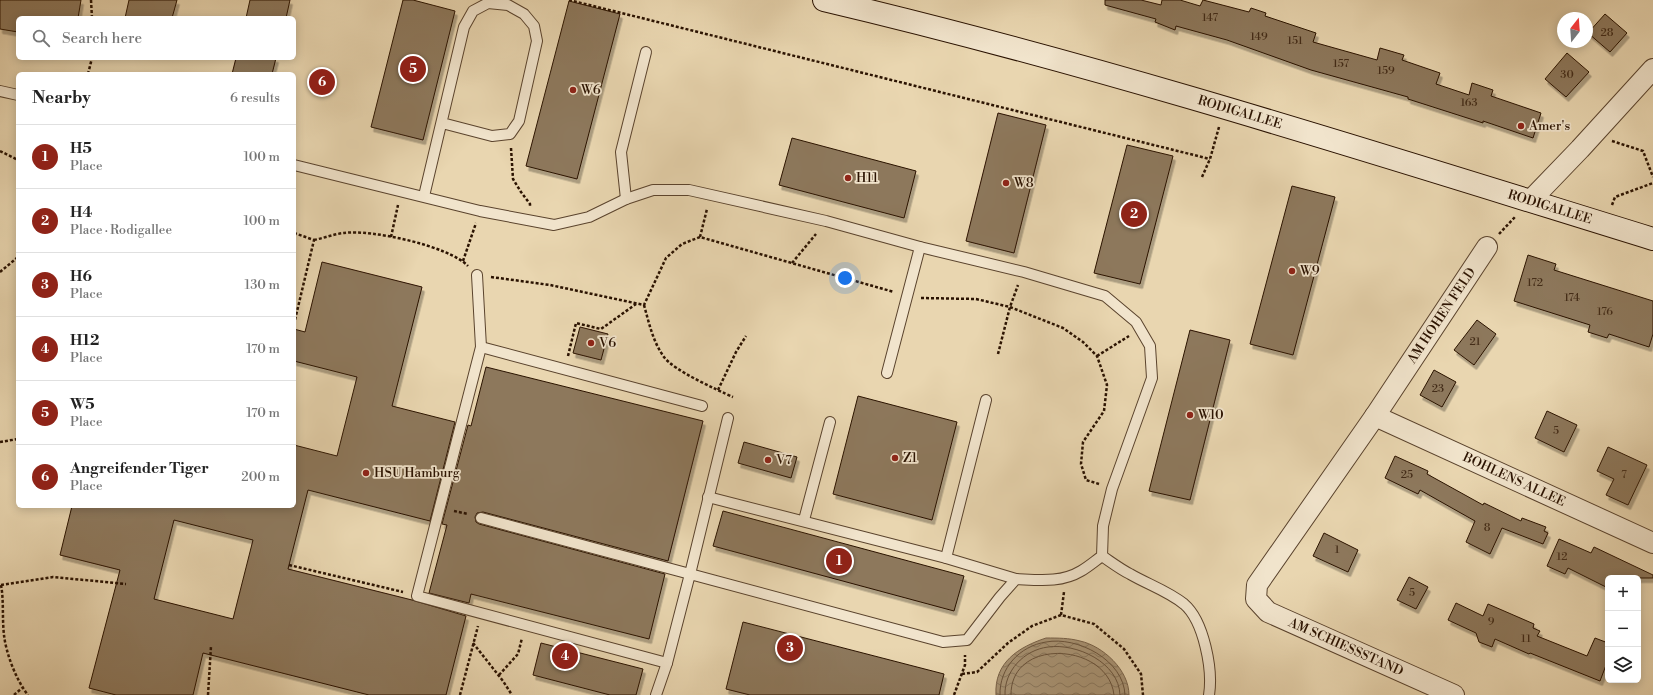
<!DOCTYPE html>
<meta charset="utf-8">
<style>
:root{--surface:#fff;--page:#f2f2f2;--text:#222;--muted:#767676;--line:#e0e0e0;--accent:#8f2418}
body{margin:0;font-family:"Libre Bodoni",serif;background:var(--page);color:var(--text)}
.controls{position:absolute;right:12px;bottom:12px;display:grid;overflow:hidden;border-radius:6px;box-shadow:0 2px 10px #0003}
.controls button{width:36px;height:36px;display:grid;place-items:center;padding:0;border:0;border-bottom:1px solid var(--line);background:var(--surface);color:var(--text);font:20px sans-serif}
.compass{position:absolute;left:1557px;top:12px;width:36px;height:36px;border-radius:50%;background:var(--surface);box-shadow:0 2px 10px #0003;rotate:17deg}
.you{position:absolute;left:845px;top:278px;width:14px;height:14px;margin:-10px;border:3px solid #fff;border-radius:50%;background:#1a73e8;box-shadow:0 0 0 6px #1a73e833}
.badge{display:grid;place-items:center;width:26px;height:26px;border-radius:50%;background:var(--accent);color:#fff;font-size:13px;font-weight:700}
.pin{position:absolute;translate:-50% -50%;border:2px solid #fff;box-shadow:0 1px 4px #0006}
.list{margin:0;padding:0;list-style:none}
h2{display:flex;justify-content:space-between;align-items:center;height:52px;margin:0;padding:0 16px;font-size:17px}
h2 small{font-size:13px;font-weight:400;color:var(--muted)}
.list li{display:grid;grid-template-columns:26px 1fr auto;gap:12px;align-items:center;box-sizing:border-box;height:64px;padding:0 16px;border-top:1px solid var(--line)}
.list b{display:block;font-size:15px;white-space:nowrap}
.list p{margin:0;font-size:13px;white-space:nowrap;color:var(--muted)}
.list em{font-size:13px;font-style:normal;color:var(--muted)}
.icon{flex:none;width:22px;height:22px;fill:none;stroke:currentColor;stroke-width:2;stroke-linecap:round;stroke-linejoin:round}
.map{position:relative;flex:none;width:1653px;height:695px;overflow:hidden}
.search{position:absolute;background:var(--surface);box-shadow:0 2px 10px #0003;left:16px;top:16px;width:280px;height:44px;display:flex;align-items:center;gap:10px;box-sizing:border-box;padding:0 14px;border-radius:6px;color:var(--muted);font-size:15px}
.panel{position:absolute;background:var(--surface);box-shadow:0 2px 10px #0003;left:16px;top:72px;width:280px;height:436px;border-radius:6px}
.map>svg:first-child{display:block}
</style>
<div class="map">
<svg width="1653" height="695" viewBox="0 0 1653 695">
<defs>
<pattern id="water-waves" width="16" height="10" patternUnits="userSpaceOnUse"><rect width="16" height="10" fill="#a89374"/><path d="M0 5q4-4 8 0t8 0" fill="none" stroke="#89775d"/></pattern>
<filter id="shadow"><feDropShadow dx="2.5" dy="4.5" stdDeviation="0" flood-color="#0004"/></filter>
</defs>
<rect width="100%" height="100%" fill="#e9d6b0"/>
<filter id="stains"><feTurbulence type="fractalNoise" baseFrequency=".005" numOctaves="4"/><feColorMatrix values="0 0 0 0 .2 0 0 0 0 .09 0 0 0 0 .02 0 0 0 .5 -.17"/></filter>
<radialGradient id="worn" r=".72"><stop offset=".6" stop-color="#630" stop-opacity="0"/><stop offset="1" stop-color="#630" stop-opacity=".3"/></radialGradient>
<path fill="url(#water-waves)" stroke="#765f46" d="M 1046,638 C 1058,638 1069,638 1080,641 C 1103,646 1129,670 1129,695 L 996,695 C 994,662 1019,647 1046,638 Z"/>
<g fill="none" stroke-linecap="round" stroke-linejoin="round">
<g stroke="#69523a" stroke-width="1">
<path d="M 1000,695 C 999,668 1020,646 1046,642 C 1077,636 1124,660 1125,695"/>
<path d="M 1005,695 C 1004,671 1024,650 1048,647 C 1076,643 1119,662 1120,695"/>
<path d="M 1011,695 C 1010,636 1109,643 1114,695"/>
</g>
</g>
<g fill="#8d785c" stroke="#2a1201" fill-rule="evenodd" filter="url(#shadow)">
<polygon points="0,0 81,0 78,18 18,18 18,32 0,29"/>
<polygon points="129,0 177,0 172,18 125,18"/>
<polygon points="250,0 290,0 286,18 246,18"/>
<polygon points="403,0 413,0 455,11 423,140 371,127"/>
<polygon points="1105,0 1141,0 1161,5 1162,0 1180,0 1200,6 1203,0 1249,12 1251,8 1266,13 1265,16 1316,33 1313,42 1377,60 1380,48 1404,55 1402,60 1440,73 1436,84 1469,95 1472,83 1493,90 1491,96 1541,113 1533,138 1483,121 1483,123 1408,99 1408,97 1311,70 1227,40 1176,26 1175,30 1155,22 1156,19 1105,5"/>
<polygon points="569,1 620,14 577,179 526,166"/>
<polygon points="1605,14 1627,33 1610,52 1588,33"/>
<polygon points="1567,53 1589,72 1566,97 1545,79"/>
<polygon points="236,58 276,58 272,74 232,74"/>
<polygon points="998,113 1046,125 1014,253 966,241"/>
<polygon points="792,138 916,171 904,218 779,185"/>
<polygon points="1127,145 1173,156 1140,284 1094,273"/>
<polygon points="1292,186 1335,197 1293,355 1250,344"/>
<polygon points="1528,255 1556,264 1554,270 1653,301 1653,334 1649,347 1609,334 1607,338 1588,332 1590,325 1514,301"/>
<path d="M 322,262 L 422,287 L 392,406 L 455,422 L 430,521 L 308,490 L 288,569 L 412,600 L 466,616 L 446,695 L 369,695 L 203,653 L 193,695 L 116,695 L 89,688 L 120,570 L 60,555 L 72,506 L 294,506 L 294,445 L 337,456 L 357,377 L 294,361 L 294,329 L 305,332 ZM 174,520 L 253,540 L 233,619 L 154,599 Z"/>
<polygon points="1477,320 1496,334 1474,365 1454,350"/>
<polygon points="580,327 608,334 601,360 573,353"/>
<polygon points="1190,330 1230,340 1190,500 1149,491"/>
<polygon points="486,367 703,421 668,561 483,512 477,513 475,517 476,522 479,524 665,574 649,639 471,594 469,603 429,593 447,525 442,524 468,425 471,426"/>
<polygon points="1434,370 1456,382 1442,407 1420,395"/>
<polygon points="858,396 957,422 932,520 833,494"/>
<polygon points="1547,411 1577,425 1564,452 1535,438"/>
<polygon points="744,442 797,457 791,478 738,463"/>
<polygon points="1608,447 1647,465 1628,505 1606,495 1614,479 1597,471"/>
<polygon points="1395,456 1428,471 1427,474 1483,505 1484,503 1521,521 1522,518 1546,527 1544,531 1548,533 1543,544 1502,528 1490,554 1466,542 1475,521 1420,490 1418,494 1385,478"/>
<polygon points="723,511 964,576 954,611 713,546"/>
<polygon points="1324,533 1358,550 1348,572 1313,556"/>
<polygon points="1559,539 1591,553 1594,547 1653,575 1653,578 1608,578 1608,588 1568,568 1565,574 1547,566"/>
<polygon points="1409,577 1428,587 1416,609 1397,600"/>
<polygon points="1456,603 1483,616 1488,604 1534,624 1533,628 1540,631 1537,636 1587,656 1595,638 1608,643 1608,660 1600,681 1530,653 1529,654 1495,639 1492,647 1479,642 1476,633 1448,620"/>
<polygon points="743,622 944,674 939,695 750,695 726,689"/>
<polygon points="541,643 643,669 636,695 610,695 533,675"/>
</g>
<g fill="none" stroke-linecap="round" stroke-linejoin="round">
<g stroke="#5a432d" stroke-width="12">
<g id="lane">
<polyline points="0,91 18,95"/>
<path d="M 294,165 L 480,211 L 554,225 L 589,217 L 626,199 L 653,190 L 689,190 L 826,221 L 920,247 L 1024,272 L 1105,296 L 1136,322 L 1150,346 L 1152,378 L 1112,489 L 1103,526 L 1102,556 C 1095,561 1088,567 1081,571 C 1061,583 1039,580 1016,579 L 1000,597 L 967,640 L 943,642 L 690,574 L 667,663 L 656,695"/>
<polyline points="424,196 464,27 473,11 488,3 508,5 524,14 534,26 537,41 519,121 510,134 492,136 442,123"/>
<polyline points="626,199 621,152 646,52"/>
<polyline points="477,275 481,347 417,596 667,663"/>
<polyline points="481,347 702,406"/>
<polyline points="887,373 920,247"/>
<polyline points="708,497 946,558 1016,579"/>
<polyline points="481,518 690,574 728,418"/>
<polyline points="804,520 830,422"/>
<path d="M 1102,556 C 1111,562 1120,569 1130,574 C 1147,584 1168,591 1184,604 C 1204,621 1213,670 1209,695"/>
<polyline points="946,558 986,400"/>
</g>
</g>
<g stroke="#5a432d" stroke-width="22">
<g id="street">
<polyline points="1530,201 1580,149 1653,69"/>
<path id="s1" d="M 1375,416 L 1653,543"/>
<path id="s2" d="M 1454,695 L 1268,612 L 1256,599 L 1257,585 L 1375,416 L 1487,247"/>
</g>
</g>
<g stroke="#2a1201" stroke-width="24">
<g id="secondary">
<path id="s3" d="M 824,0 C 1104,66 1378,154 1653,239"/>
</g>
</g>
<g stroke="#2a1201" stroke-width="2.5" stroke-dasharray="3 2" stroke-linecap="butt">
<polyline points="91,0 92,18"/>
<polyline points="569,0 1210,159"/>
<polyline points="88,74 92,58"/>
<polyline points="1612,141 1643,151 1653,177"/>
<polyline points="511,148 513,179 521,192 530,204 530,206"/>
<polyline points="0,151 18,160"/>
<polyline points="1202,177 1210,159 1219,127"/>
<polyline points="1612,205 1615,197 1653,183"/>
<polyline points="294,233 314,240 294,324"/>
<polyline points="1499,234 1515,217"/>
<polyline points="391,237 398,205"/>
<polyline points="700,237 707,209"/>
<path d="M 314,240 C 324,238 334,234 344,233 C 371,229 449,246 468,266"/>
<polyline points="463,261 476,223"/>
<polyline points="792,263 816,234"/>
<polyline points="0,272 18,257"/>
<polyline points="491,277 550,285 644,305 666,258 682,244 700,237 894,292"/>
<polyline points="921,298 976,299 1010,307 1063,328 1083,342 1097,356 1107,385 1104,411 1083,442 1081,464 1086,480 1099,484"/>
<path d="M 644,305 C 649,323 653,342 664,357 C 673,370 717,390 733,397"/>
<polyline points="998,354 1010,307 1018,285"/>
<polyline points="568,356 576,323 601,329 636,304"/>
<polyline points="1097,356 1129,336"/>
<polyline points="718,390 736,352 746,336"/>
<polyline points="0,442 18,439"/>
<polyline points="454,511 468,514"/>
<polyline points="289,565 403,592"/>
<polyline points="1,585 53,577 126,584"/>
<path d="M 1,585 C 4,601 2,618 4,635 C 6,653 16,680 28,695"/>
<polyline points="1061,615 1064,592"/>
<polyline points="473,643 503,681 512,695"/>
<polyline points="962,674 977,672 1008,643 1032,626 1061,615 1094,624 1124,649 1141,674 1143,695"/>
<polyline points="499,675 518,654 522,638"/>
<polyline points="14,695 22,688"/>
<polyline points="208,695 211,646"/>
<polyline points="460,695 478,626"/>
<polyline points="954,695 965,665 965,655"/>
</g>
<use href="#lane" stroke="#f1e4cc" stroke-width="10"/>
<use href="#street" stroke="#f1e4cc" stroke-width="20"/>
<use href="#secondary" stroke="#f1e4cc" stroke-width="22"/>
</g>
<g fill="#8f2418" stroke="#f1e4cc" stroke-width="1.5">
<circle cx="573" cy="90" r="4"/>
<circle cx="1521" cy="126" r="4"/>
<circle cx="848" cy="178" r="4"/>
<circle cx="1006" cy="183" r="4"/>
<circle cx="1292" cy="271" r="4"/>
<circle cx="591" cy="343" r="4"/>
<circle cx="1190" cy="415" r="4"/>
<circle cx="895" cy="458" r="4"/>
<circle cx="768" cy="460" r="4"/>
<circle cx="366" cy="473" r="4"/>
</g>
<g text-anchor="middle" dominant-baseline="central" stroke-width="3.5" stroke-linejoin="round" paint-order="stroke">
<g font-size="11" fill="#432c18">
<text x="1210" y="18">147</text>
<text x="1607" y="33">28</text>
<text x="1259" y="37">149</text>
<text x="1295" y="41">151</text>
<text x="1341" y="64">157</text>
<text x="1386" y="71">159</text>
<text x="1567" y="75">30</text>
<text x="1469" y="103">163</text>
<text x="1535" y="283">172</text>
<text x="1572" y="298">174</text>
<text x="1605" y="312">176</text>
<text x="1475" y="342">21</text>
<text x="1438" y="389">23</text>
<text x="1556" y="431">5</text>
<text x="1407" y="475">25</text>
<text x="1624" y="475">7</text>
<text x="1487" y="528">8</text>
<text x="1337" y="550">1</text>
<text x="1562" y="557">12</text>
<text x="1412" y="593">5</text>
<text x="1491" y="622">9</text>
<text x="1526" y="639">11</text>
</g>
<g font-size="13" fill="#2a1201" stroke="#f1e4cc" text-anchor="start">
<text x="581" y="90">W6</text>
<text x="1529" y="126">Amer's</text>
<text x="856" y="178">H11</text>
<text x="1014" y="183">W8</text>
<text x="1300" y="271">W9</text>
<text x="599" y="343">V6</text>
<text x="1198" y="415">W10</text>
<text x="903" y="458">Z1</text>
<text x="776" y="460">V7</text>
<text x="374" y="473">HSU Hamburg</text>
</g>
<g font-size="13" fill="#2a1201" stroke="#f1e4cc">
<text stroke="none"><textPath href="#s3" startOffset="431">RODIGALLEE</textPath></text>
<text stroke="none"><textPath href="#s3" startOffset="755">RODIGALLEE</textPath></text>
<text stroke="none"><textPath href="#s2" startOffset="562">AM HOHEN FELD</textPath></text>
<text stroke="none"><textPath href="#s1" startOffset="153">BOHLENS ALLEE</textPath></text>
<text transform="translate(1346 647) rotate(24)">AM SCHIESSSTAND</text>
</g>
</g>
<rect width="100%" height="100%" filter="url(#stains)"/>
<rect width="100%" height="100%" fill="url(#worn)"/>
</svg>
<div class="controls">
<button>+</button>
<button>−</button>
<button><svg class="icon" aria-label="layers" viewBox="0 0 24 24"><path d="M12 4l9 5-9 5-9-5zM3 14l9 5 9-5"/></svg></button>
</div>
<svg class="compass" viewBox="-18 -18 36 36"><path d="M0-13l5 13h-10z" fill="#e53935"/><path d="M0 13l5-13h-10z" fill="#767676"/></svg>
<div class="you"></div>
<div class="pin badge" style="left:839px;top:561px">1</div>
<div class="pin badge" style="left:1134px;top:214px">2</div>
<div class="pin badge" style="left:790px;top:648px">3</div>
<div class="pin badge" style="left:565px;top:656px">4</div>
<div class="pin badge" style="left:413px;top:69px">5</div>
<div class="pin badge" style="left:322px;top:82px">6</div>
<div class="search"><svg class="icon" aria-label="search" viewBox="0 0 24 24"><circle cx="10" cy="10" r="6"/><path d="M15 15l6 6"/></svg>Search here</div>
<section class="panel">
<h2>Nearby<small>6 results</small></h2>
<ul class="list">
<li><span class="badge">1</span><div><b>H5</b><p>Place</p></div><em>100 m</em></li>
<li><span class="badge">2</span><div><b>H4</b><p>Place · Rodigallee</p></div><em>100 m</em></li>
<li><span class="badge">3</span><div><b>H6</b><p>Place</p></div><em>130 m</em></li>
<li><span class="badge">4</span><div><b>H12</b><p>Place</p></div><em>170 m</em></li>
<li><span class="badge">5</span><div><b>W5</b><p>Place</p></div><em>170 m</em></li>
<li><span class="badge">6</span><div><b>Angreifender Tiger</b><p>Place</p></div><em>200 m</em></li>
</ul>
</section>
</div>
